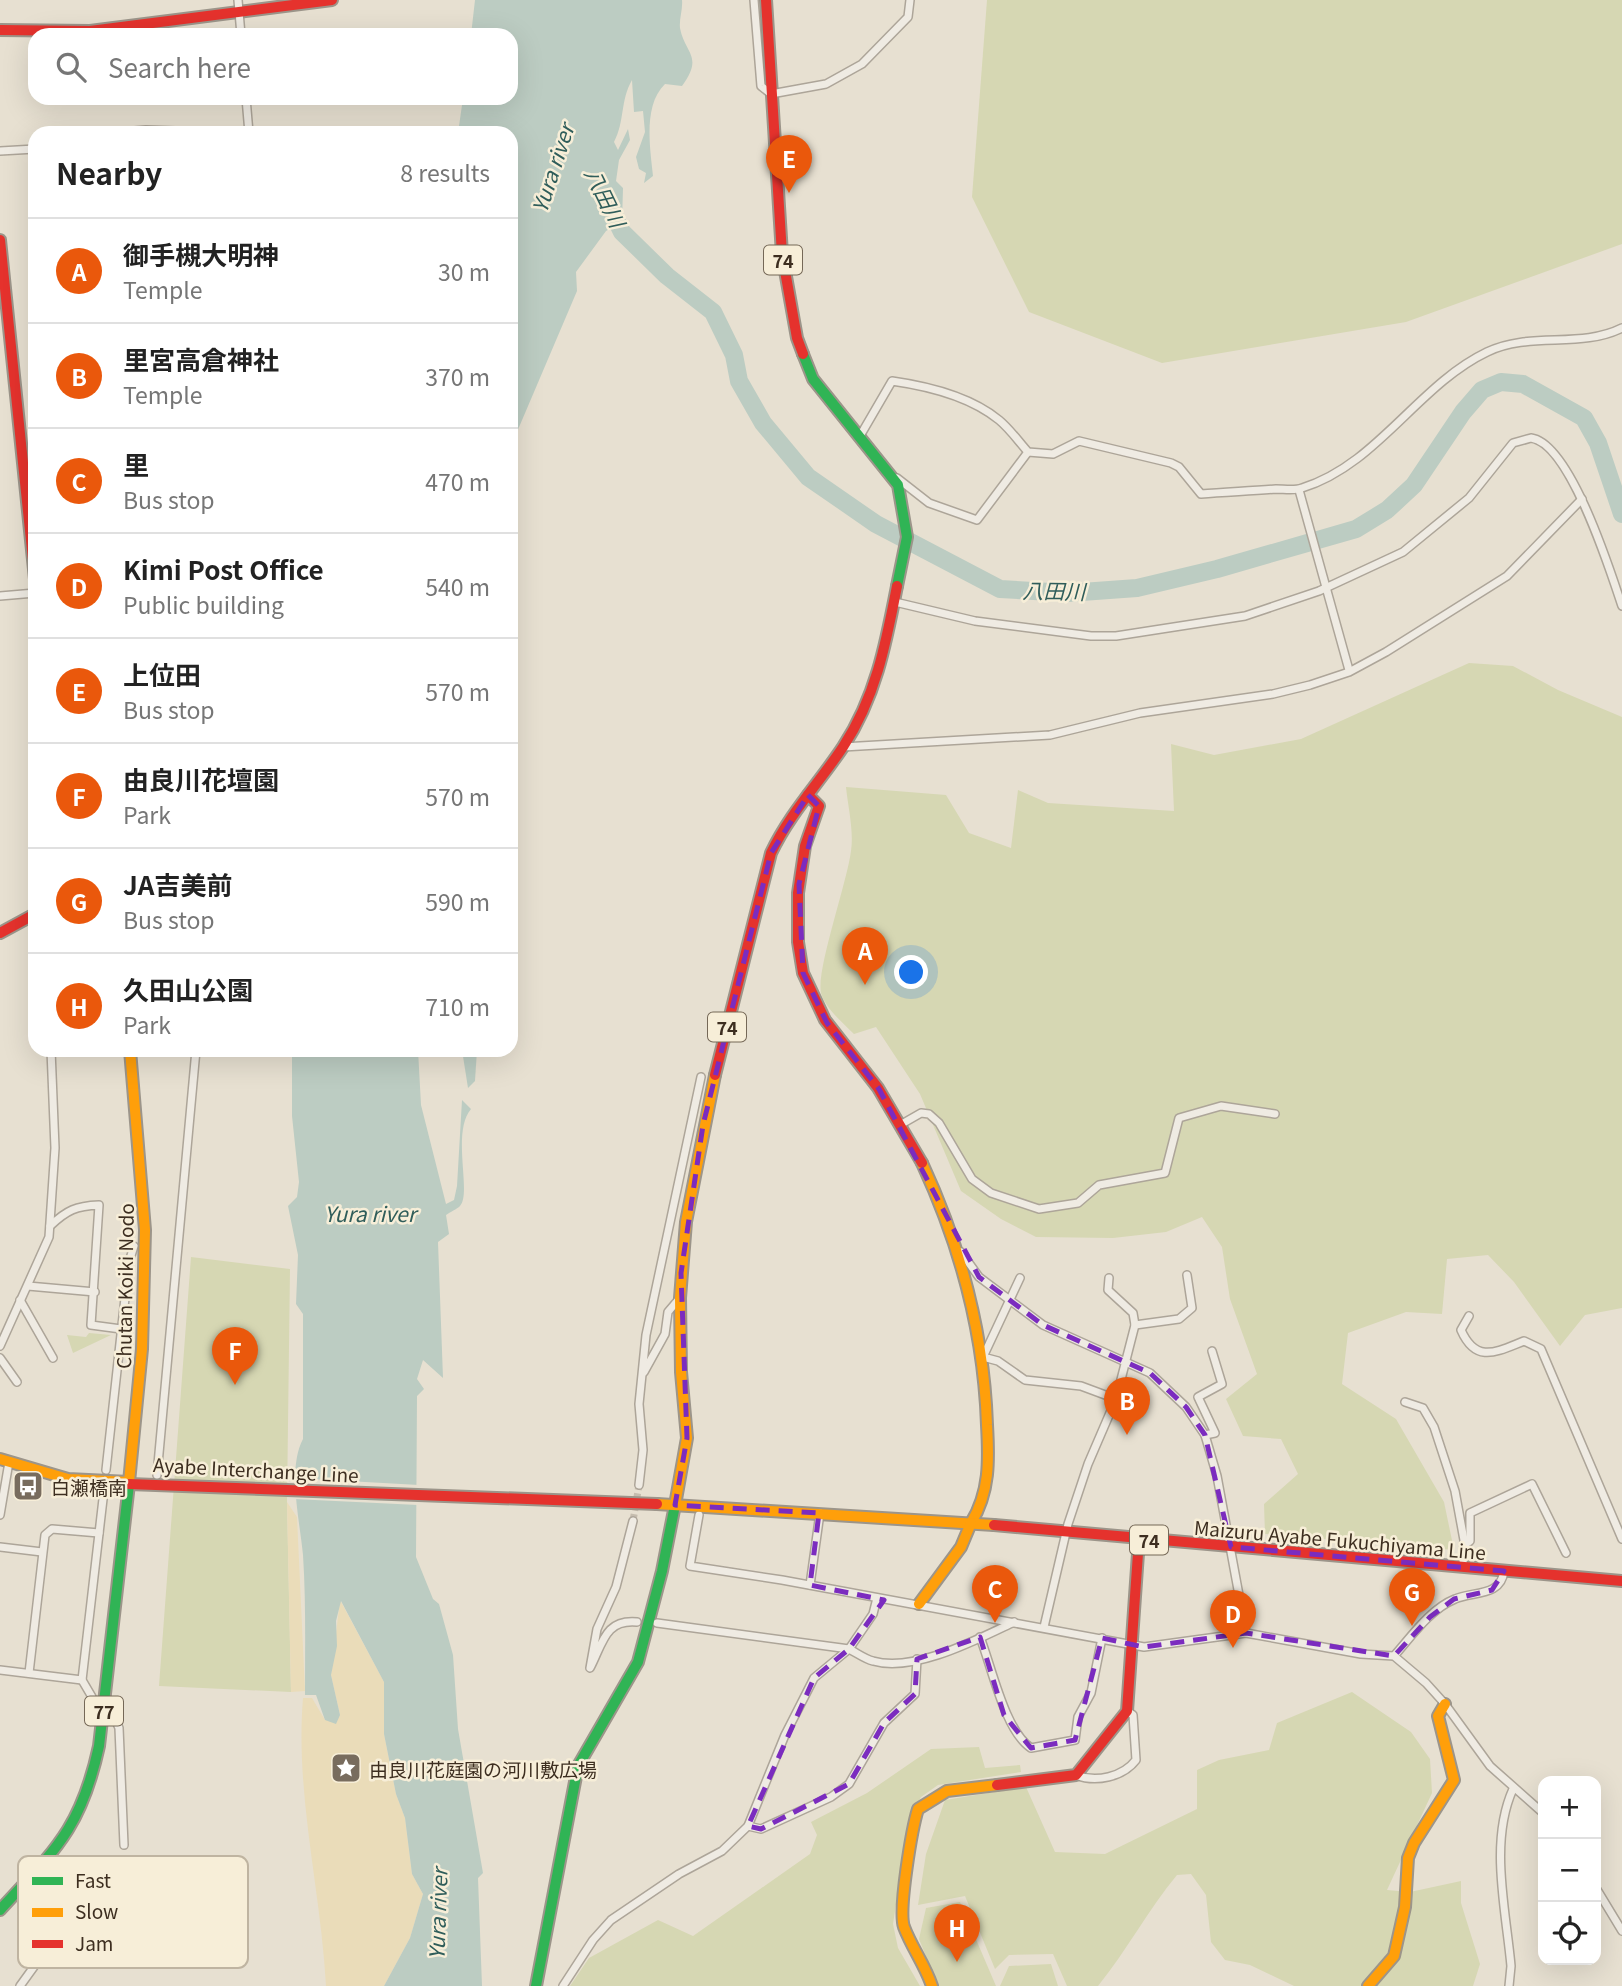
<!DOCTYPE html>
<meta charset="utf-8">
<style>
:root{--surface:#fff;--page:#f6f6f6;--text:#222;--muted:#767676;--line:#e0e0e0;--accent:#ea580c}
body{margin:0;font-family:Georgia,"Noto Sans JP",serif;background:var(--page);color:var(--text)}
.controls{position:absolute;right:21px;bottom:21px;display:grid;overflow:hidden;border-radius:14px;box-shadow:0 7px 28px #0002}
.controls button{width:63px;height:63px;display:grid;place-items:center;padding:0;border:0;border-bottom:2px solid var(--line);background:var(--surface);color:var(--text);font:35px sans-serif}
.you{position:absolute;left:912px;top:973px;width:24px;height:24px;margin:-18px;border:5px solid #fff;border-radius:50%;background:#1a73e8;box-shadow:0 0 0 10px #1a73e833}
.badge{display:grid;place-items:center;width:46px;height:46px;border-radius:50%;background:var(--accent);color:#fff;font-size:23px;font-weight:700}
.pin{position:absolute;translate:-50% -58px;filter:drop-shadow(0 2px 4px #0008)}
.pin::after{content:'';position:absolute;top:37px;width:24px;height:21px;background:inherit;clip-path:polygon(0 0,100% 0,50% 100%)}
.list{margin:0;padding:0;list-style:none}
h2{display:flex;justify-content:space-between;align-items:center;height:91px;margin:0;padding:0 28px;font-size:30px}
h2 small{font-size:23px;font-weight:400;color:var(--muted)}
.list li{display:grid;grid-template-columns:46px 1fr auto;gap:21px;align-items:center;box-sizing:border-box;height:105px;padding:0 28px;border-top:2px solid var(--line)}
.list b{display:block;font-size:26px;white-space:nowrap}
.list p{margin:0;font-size:23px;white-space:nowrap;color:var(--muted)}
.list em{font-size:23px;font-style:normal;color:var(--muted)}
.icon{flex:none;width:38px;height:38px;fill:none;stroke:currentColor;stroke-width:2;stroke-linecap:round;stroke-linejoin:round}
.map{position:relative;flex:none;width:1622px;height:1986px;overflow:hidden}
.search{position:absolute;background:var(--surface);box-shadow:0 7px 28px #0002;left:28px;top:28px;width:490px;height:77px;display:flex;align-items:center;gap:18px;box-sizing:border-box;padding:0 24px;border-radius:21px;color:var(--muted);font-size:26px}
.panel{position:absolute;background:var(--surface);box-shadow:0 7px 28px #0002;left:28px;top:126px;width:490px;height:931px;border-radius:21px}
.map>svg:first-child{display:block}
</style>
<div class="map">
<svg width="1622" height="1986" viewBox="0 0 1622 1986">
<rect width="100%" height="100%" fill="#e7e0d1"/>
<g fill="#d6d7b3">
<polygon points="987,0 1622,0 1622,244 1406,322 1162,363 1029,312 972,197"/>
<path d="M 1469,663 L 1513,666 L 1558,690 L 1622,717 L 1622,1308 L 1585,1315 L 1560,1346 L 1514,1282 L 1488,1255 L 1447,1259 L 1442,1314 L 1406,1312 L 1348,1333 L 1342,1384 L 1396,1419 L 1444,1502 L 1454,1550 L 1265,1534 L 1264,1504 L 1298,1474 L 1281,1439 L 1243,1436 L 1226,1399 L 1257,1374 L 1230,1299 L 1222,1247 L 1202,1217 L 1166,1232 L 1113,1238 L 1036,1237 L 1001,1219 L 961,1191 L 920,1094 L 876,1027 L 854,1034 C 843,1023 825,1008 821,993 C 816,970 847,883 851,851 C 854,831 848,807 846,787 L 946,795 L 969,833 L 1011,848 L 1018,790 L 1048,803 L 1174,811 L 1171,744 L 1214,755 L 1301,739 Z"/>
<polygon points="191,1257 290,1269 287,1502 291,1692 159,1686"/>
<polygon points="89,1333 111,1335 73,1353 67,1335 86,1337"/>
<path d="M 1352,1692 L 1411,1732 L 1430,1759 L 1432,1793 L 1387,1890 L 1410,1892 L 1461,1881 L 1461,1903 L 1480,1964 L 1473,1986 L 1294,1986 L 1250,1965 L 1225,1960 L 1211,1942 L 1206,1895 L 1191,1874 L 1177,1875 C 1148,1910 1127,1950 1098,1986 L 1067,1986 L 1053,1954 L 1009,1955 L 995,1969 L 965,1896 L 918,1905 L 926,1854 L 945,1800 L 1026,1787 L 1055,1852 L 1105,1854 L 1197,1809 L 1197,1770 L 1219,1760 L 1269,1750 L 1277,1723 Z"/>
<polygon points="979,1747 985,1768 1020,1765 1021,1772 938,1785 921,1797 909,1820 893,1924 898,1948 920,1986 570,1986 589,1958 658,1920 693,1936 810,1854 817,1835 811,1822 867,1793 931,1749"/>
<polygon points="960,1902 996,1986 938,1986 919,1939 926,1908"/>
<polygon points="1051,1964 1058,1986 1000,1986 1009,1966"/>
</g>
<g fill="#eadcb9">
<polygon points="287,1502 297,1517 305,1691 291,1692"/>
<path d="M 340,1600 L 384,1682 L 384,1734 L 396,1794 L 405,1818 L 412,1874 L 423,1894 L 410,1938 L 384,1986 L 326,1986 C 321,1890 295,1795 303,1698 L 312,1698 L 325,1720 L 340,1715 L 331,1675 Z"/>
</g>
<g fill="#bcccc2">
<path d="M 475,0 L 682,0 C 683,9 679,19 680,28 C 685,54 704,56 682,86 L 665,84 C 643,105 650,148 653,176 L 644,183 L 646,173 L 639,169 L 636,157 L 645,132 L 643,111 L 634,112 L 632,80 C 620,101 625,121 614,142 L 618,150 L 628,129 L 630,140 L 619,160 L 616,181 L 623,188 L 622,222 L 606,231 L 576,272 L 577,291 L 511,446 L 511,133 L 458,133 L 463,98 L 511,98 L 511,35 L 471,35 Z"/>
<path d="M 292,1050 L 418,1050 L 421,1105 L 446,1204 L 454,1200 L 457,1186 L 462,1100 L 471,1109 C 451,1133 472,1193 460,1206 C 457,1209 450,1212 446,1215 L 449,1234 L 438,1242 L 443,1378 L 423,1360 L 417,1379 L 424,1389 L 417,1396 L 416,1557 L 433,1599 L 439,1604 L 453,1655 L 458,1729 L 483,1873 L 478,1878 L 482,1986 L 384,1986 L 410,1938 L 423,1894 L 412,1874 L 405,1818 L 396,1794 L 384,1734 L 384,1682 L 341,1601 L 336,1621 L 337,1646 L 331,1675 L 340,1715 L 336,1724 L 325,1720 L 316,1695 L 305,1695 C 305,1648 306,1601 303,1555 C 300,1522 287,1469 303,1439 L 303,1314 L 296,1304 L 298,1255 L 288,1206 L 297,1197 L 299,1182 L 292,1116 Z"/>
<polygon points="462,1050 477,1050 475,1081 468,1088"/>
</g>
<polygon fill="#e7e0d1" points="293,1478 419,1485 418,1505 294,1499"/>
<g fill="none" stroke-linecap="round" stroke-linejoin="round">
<polyline stroke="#bcccc2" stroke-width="18" points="608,203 622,232 667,276 713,312 734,355 739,381 763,423 808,477 876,524 1000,589 1068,593 1137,588 1217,569 1356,529 1387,510 1414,485 1463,412 1482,390 1501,382 1523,384 1584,418 1598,443 1622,514"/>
<g stroke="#c5bcae" stroke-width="7" stroke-dasharray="7 3.5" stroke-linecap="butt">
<polyline points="103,1499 106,1470"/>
<polyline points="633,1521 639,1485"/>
<polyline points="92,1697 115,1719"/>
</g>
<g stroke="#ada599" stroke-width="10">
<g id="street">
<polyline points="238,0 241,35"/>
<polyline points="754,0 761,86 771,94 826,84 862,64 908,17 910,0"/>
<polyline points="246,98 249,133"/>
<polyline points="111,133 146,130 234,133"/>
<polyline points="0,151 35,149"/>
<path d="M 860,436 L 892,381 C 927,386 971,397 999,420 C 1010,429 1019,442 1028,452 L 1053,454 L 1079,441 L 1171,463 L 1179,467 L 1201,494 C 1226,492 1251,491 1276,489 C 1284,489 1295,491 1302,488 C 1377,465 1418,385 1487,352 C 1530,331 1580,349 1622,328"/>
<polyline points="897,478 929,503 977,520 1028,452"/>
<polyline points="1299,490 1349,670"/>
<polyline points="0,596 35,593"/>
<path d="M 895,602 L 975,621 L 1091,636 L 1116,636 L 1245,616 L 1319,591 L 1403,552 L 1469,498 L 1513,443 L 1531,438 C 1570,443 1610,570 1622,606"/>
<polyline points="843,747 1050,735 1140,713 1273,694 1310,685 1349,672 1386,652 1507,576 1582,499"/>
<polyline points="900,1125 921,1113 929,1114 939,1123 972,1179 991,1193 1039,1209 1078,1203 1099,1185 1165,1173 1179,1118 1221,1106 1275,1114"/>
<path d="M 50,1226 C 67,1210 76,1206 99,1205 L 91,1325 L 121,1329"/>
<polyline points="961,1252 979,1277 1043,1325 1150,1373 1186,1407 1205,1435 1217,1476 1246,1633"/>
<polyline points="1020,1278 983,1357 998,1361 1025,1380 1081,1386 1116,1399"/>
<polyline points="28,1286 95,1292"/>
<polyline points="20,1300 53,1358"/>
<path d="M 1469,1316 L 1461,1330 C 1476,1364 1496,1352 1524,1341 L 1541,1349 L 1622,1539"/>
<polyline points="1135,1325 1179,1319 1192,1308 1187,1275"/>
<polyline points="0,1346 49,1237 55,1148 51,1050"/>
<polyline points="0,1358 17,1382"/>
<polyline points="644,1372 665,1334 668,1312 679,1299"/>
<polyline points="1405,1402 1423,1408 1434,1427 1455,1491 1464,1540 1463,1566"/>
<polyline points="1205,1435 1215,1433 1198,1397 1222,1384 1212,1351"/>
<polyline points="106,1470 129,1262 134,1246"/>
<polyline points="157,1475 196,1050"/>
<polyline points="639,1485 643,1450 639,1404 646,1335 701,1077"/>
<polyline points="0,1515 9,1462"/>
<polyline points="699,1515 690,1566 782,1580 1144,1647 1246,1633 1361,1654 1394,1656 1426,1683 1445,1704 1490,1766 1543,1813"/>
<path d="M 633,1521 L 616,1587 L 597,1629 L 590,1668 C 603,1643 605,1619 637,1622"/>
<polyline points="1464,1545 1470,1541 1470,1513 1532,1484 1566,1553"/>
<polyline points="0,1547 42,1552"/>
<polyline points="810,1585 820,1513"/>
<path d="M 657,1623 L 849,1649 C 857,1653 865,1659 873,1661 C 914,1673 978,1639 1014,1622"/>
<polyline points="1044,1627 1068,1524 1088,1464 1116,1399 1135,1325 1133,1313 1108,1290 1109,1278"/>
<path d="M 980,1637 C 992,1668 1005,1731 1031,1748 L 1075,1740 L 1078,1717 L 1091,1693 L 1102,1638"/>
<path d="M 1394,1656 C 1411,1637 1430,1609 1455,1599 C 1473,1591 1501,1597 1504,1571"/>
<polyline points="0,1670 82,1680"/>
<polyline points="29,1673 45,1535 52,1529 99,1533"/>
<polyline points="92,1697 82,1680 103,1499"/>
<polyline points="115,1719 119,1728 124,1845"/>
<path d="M 1076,1775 C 1096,1783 1123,1777 1136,1760 L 1133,1715 L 1127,1711"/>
<polyline points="748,1826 761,1829 831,1797 849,1784 884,1723 915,1694 917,1659"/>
<polyline points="1596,1888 1622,1931"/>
<polyline points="20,1986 59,1932 27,1882"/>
<polyline points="563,1986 593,1940 611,1920 679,1874 722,1851 748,1826 785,1735 814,1678 849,1649 873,1614 877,1598"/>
<path d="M 1509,1986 L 1511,1966 C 1506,1910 1489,1842 1513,1789"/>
</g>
</g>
<g stroke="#9c958a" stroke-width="14">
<g id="fast">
<polyline points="803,354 813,379 898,485 907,537 897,586"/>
<path d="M 0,1910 C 55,1850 81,1829 99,1746 L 129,1484"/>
<polyline points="536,1986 578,1766 638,1662 662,1571 675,1505"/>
</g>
</g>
<g stroke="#9c958a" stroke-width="14">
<g id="slow">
<path d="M 922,1163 C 961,1247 984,1333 987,1425 C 989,1460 990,1492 971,1523"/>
<polyline points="0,1459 68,1479 129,1482 142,1349 145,1230 130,1050"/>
<polyline points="657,1504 994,1525"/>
<polyline points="675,1505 687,1438 681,1372 680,1298 686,1222 715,1075"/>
<polyline points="919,1604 961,1547 971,1523"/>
<path d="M 932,1986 C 925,1965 912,1948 904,1927 C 898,1910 912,1828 918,1809 L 947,1791 L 997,1785"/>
<polyline points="1368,1986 1394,1956 1405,1907 1408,1858 1414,1843 1454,1780 1438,1716 1445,1704"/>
</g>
</g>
<g stroke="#9c958a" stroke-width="14">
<g id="jam">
<polyline points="766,0 782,254 797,338 803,354"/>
<polyline points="0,30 90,31 332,0"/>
<polyline points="0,240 35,579"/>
<polyline points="808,795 819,806 805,846 798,893 798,942 803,973 825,1020 878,1088 922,1163"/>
<polyline points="0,933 35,914"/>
<path d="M 715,1075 L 771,853 C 790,813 819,783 843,747 C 876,697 886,643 897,586"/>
<polyline points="129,1484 657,1504"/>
<polyline points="994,1525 1622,1581"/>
<polyline points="997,1785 1076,1775 1127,1711 1139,1539"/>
</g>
</g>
<use href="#street" stroke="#efebe3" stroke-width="7"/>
<use href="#fast" stroke="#30b455" stroke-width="10"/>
<use href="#slow" stroke="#ff9f0a" stroke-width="10"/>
<use href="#jam" stroke="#e5322d" stroke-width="10"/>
</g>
<path fill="none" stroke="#7b2cbf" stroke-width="5" stroke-dasharray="14 9" stroke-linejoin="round" d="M 808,795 L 819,806 L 799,884 L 803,973 L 827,1023 L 879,1089 L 979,1277 L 1043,1325 L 1150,1373 L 1186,1407 L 1205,1435 L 1231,1547 L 1504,1571 L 1492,1590 L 1454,1599 L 1430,1617 L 1394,1656 L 1246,1633 L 1144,1647 L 1102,1638 L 1075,1740 L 1031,1748 L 1004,1715 L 980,1637 L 917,1659 L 915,1694 L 884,1723 L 849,1784 L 761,1829 L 748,1826 L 814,1678 L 849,1649 L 884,1600 L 810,1585 L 819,1513 L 675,1505 L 687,1438 L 681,1273 L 703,1125 L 771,853 Z"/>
<defs>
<g id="bus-square" transform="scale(1.575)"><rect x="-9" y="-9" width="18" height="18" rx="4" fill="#786c5e" stroke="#f7eed8"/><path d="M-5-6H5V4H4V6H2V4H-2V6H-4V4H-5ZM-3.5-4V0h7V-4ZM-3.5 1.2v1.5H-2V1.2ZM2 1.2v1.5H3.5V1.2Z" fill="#fff"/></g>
<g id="sight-square" transform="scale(1.575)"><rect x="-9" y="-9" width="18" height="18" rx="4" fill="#786c5e" stroke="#f7eed8"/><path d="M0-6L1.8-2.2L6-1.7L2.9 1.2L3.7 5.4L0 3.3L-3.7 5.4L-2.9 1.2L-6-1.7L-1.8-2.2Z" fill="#fff"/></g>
</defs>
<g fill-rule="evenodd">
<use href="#bus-square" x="28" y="1486"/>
<use href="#sight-square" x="346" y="1768"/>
</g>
<g text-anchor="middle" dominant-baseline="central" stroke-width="5" stroke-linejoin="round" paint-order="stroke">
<g fill="#f7eed8" stroke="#756857" stroke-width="2">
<rect x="764" y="245.5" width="38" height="29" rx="5"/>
<rect x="708" y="1012.5" width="38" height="29" rx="5"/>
<rect x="1130" y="1525.5" width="38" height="29" rx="5"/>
<rect x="85" y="1696.5" width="38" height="29" rx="5"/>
</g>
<g font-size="18" font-weight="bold" fill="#3d2e20">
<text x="783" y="260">74</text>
<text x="727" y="1027">74</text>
<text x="1149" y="1540">74</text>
<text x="104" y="1711">77</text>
</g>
<g font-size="19" fill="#3d2e20" stroke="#f7eed8">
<text transform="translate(124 1286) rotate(-89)">Chutan Koiki Nodo</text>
<text transform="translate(256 1469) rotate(3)">Ayabe Interchange Line</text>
<text transform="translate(1340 1539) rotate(5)">Maizuru Ayabe Fukuchiyama Line</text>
</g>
<g font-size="19" fill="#3d2e20" stroke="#f7eed8" text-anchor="start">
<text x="51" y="1486">白瀬橋南</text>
<text x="369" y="1768">由良川花庭園の河川敷広場</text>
</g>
<g font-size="21" font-style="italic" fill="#2f5d5a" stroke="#f7eed8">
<text transform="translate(552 168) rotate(-72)">Yura river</text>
<text transform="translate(606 197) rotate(64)">八田川</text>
<text transform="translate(1054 590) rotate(1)">八田川</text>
<text x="370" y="1213">Yura river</text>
<text transform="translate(437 1914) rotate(-88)">Yura river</text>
</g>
</g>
<rect x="18" y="1856" width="230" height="112" rx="10" fill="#f7eed8" stroke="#bfb4a1" stroke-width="2"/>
<rect x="32" y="1877" width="31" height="8" fill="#30b455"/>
<rect x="32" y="1908" width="31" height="9" fill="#ff9f0a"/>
<rect x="32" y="1940" width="31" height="8" fill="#e5322d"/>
<g font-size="19" fill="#3d2e20">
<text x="75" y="1888">Fast</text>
<text x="75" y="1919">Slow</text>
<text x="75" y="1951">Jam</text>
</g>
</svg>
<div class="controls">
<button>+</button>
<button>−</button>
<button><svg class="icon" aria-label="locate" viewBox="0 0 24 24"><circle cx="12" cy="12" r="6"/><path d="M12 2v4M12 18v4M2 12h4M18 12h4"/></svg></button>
</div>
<div class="you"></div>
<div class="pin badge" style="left:865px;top:985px">A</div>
<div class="pin badge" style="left:1127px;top:1435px">B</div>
<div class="pin badge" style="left:995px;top:1623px">C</div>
<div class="pin badge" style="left:1233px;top:1648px">D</div>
<div class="pin badge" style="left:789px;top:193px">E</div>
<div class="pin badge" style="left:235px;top:1385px">F</div>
<div class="pin badge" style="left:1412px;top:1626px">G</div>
<div class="pin badge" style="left:957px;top:1962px">H</div>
<div class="search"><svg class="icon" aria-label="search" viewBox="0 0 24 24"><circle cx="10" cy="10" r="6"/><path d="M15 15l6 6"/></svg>Search here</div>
<section class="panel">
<h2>Nearby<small>8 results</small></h2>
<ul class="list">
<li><span class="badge">A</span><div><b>御手槻大明神</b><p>Temple</p></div><em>30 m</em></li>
<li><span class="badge">B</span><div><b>里宮高倉神社</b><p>Temple</p></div><em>370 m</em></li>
<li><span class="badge">C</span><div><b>里</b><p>Bus stop</p></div><em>470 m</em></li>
<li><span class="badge">D</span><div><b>Kimi Post Office</b><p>Public building</p></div><em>540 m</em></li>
<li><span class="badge">E</span><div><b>上位田</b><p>Bus stop</p></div><em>570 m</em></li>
<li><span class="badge">F</span><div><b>由良川花壇園</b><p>Park</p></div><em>570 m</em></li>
<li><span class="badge">G</span><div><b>JA吉美前</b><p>Bus stop</p></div><em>590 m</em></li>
<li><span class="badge">H</span><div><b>久田山公園</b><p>Park</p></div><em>710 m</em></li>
</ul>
</section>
</div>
